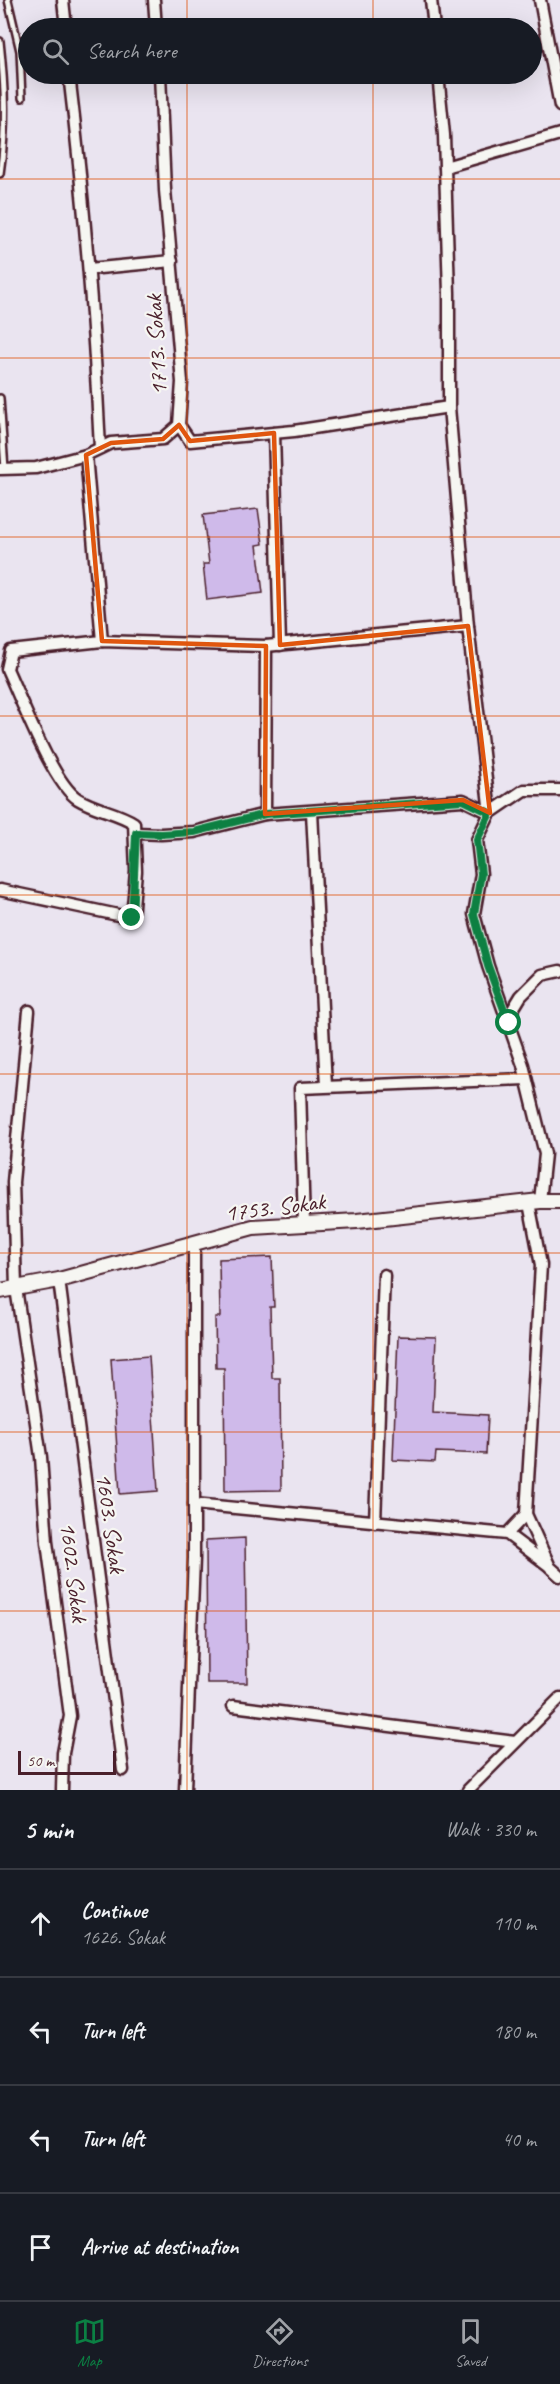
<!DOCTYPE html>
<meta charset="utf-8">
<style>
:root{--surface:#171b24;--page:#242831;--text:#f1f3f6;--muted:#9ea1a6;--line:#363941;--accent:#0b8043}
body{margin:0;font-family:Caveat,sans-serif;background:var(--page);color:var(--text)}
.scale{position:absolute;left:18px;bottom:15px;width:98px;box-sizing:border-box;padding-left:6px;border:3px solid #4a1f2b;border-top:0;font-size:16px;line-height:21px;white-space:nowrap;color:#4a1f2b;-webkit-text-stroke:4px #f6f6f2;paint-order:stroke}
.stop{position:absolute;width:18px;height:18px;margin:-14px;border:4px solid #0b8043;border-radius:50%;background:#fff}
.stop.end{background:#0b8043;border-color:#fff;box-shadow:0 2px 6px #0008}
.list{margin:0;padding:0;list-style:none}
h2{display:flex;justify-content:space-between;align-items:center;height:78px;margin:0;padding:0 24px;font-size:26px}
h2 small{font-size:20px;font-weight:400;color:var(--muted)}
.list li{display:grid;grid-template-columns:39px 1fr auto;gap:18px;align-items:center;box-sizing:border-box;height:108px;padding:0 24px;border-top:2px solid var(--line)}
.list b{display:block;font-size:22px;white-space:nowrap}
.list p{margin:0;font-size:20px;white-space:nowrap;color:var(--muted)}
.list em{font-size:20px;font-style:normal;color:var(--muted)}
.icon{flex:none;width:33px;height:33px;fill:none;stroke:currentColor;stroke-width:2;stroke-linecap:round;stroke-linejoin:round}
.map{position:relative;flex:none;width:560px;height:1790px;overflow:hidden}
.search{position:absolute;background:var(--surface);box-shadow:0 6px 24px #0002;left:18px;right:18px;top:18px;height:66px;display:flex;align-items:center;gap:15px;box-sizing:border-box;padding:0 21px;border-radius:33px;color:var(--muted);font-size:22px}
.sheet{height:510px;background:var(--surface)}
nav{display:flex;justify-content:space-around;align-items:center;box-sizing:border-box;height:84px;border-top:2px solid var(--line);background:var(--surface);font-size:16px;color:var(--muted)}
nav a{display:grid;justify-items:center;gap:3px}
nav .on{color:var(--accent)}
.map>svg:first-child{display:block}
</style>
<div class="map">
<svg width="560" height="1790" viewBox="0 0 560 1790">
<rect width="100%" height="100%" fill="#eae4f0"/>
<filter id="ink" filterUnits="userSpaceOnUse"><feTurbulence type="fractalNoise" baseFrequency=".0167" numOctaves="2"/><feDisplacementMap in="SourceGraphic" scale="12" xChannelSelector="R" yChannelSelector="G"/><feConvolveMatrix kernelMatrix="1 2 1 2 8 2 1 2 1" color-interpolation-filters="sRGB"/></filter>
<g filter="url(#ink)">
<g fill="#cfbaea" stroke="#4a1f2b" stroke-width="1.5">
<polygon points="258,509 263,544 257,545 263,593 207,600 203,564 209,564 203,515"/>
<polygon points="272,1257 274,1307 270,1307 272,1378 280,1378 281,1490 225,1491 224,1368 216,1368 215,1317 220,1317 219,1259"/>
<polygon points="398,1336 436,1337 433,1412 488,1415 486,1454 436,1452 435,1462 393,1460"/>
<polygon points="149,1356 158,1491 120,1494 111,1359"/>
<polygon points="245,1538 247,1683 207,1683 206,1540"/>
</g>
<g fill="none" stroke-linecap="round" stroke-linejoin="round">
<g stroke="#4a1f2b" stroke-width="10">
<g id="service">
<polyline points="8,0 20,51 22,98"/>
<path d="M 0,41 C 5,88 7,127 0,174"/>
<polyline points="0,398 5,469"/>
</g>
</g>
<g stroke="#4a1f2b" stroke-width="15">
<g id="minor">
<polyline points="63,0 66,28"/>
<polyline points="154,0 156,28"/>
<polyline points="431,0 434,28"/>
<polyline points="540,0 560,106"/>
<path d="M 69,74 C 84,198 94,323 100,448"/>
<polyline points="438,74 444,135 449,293 449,407 468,626 490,813"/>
<polyline points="445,167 560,134"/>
<polyline points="89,269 172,261"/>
<polyline points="179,425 190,441 294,431 449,407"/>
<polyline points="274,433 280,645"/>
<polyline points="86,455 102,641"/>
<polyline points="0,469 36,468 86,455 111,443 163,439 179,425 182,382 165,190 160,74"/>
<polyline points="312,812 326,1086"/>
<polyline points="265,814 266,646"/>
<polyline points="136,833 161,834 194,832 265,814 463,800 490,813"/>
<path d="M 0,890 L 132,918 L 136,871 L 134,823 C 117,812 96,810 78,799 C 53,784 21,699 7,669 L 11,651 L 102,641 L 266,646 L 468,626"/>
<polyline points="29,1011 13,1182 16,1288 41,1457 47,1542 70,1716 63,1753 62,1790"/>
<polyline points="507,1019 521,996 542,975 560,971"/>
<polyline points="540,1201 545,1154 523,1065 488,966 474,914 481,874 477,840 490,813 524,790 560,790"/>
<polyline points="529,1203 541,1265 526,1514 550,1567 560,1576"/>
<polyline points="304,1224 300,1088 526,1079"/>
<polyline points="59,1280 123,1770"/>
<polyline points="194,1504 507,1534 548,1565"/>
<polyline points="375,1522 384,1275"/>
<polyline points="507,1534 526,1514"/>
<polyline points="233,1706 515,1742"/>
<polyline points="185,1790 194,1558 194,1243"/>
<polyline points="468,1790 560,1698"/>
</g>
</g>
<g stroke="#4a1f2b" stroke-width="18">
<polyline id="tertiary" points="0,1291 59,1280 253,1227 357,1221 540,1201 560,1201"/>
</g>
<use href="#service" stroke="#f6f6f2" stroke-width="5"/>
<use href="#minor" stroke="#f6f6f2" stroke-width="10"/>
<use href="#tertiary" stroke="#f6f6f2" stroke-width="14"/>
</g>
</g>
<g fill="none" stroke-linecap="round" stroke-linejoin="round" filter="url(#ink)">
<polyline stroke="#0b8043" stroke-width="8" points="132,918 136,833 161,834 194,832 265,814 463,800 490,813 477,840 481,874 474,914 488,966 509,1023"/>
</g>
<path fill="none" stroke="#e0560e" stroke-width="4.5" stroke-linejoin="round" d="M 179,425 L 190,441 L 274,433 L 280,645 L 468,626 L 490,813 L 463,800 L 265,814 L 266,646 L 102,641 L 86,455 L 111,443 L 163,439 Z"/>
<path fill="none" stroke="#e0560e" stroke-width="1.5" stroke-opacity="0.55" d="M 187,0 L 187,28M 373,0 L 373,28M 187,74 L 187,1790M 373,74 L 373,1790M 0,179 L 560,179M 0,358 L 560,358M 0,537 L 560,537M 0,716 L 560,716M 0,895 L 560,895M 0,1074 L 560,1074M 0,1253 L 560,1253M 0,1432 L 560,1432M 0,1611 L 560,1611"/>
<g text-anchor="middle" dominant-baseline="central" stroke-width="4.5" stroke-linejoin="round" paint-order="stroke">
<g font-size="24" fill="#4a1f2b" stroke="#f6f6f2">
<text transform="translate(156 345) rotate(-93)">1713. Sokak</text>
<text transform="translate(275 1207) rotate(-7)">1753. Sokak</text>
<text transform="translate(111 1523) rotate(82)">1603. Sokak</text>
<text transform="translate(74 1572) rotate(83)">1602. Sokak</text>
</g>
</g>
</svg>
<div class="scale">50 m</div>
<div class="stop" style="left:509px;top:1023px"></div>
<div class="stop end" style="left:132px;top:918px"></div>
<div class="search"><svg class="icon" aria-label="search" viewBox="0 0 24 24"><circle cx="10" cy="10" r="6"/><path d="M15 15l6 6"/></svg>Search here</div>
</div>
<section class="sheet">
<h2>5 min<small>Walk · 330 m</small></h2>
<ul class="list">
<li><svg class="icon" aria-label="ahead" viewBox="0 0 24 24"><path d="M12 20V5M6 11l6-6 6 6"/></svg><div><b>Continue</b><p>1626. Sokak</p></div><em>110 m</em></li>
<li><svg class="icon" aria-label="left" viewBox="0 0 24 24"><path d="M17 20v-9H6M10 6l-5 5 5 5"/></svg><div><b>Turn left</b></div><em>180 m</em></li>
<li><svg class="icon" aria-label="left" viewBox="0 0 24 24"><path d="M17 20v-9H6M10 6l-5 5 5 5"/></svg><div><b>Turn left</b></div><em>40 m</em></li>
<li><svg class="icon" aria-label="arrive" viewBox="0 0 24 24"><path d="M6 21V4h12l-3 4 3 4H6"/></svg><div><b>Arrive at destination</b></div></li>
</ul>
</section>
<nav>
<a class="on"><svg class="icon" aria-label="map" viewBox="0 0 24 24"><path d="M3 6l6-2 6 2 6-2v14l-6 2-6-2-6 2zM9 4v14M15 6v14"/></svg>Map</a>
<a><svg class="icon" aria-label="directions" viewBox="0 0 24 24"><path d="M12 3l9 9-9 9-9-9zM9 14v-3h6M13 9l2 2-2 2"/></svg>Directions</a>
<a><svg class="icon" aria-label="saved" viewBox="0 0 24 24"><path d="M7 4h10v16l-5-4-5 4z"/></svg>Saved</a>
</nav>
